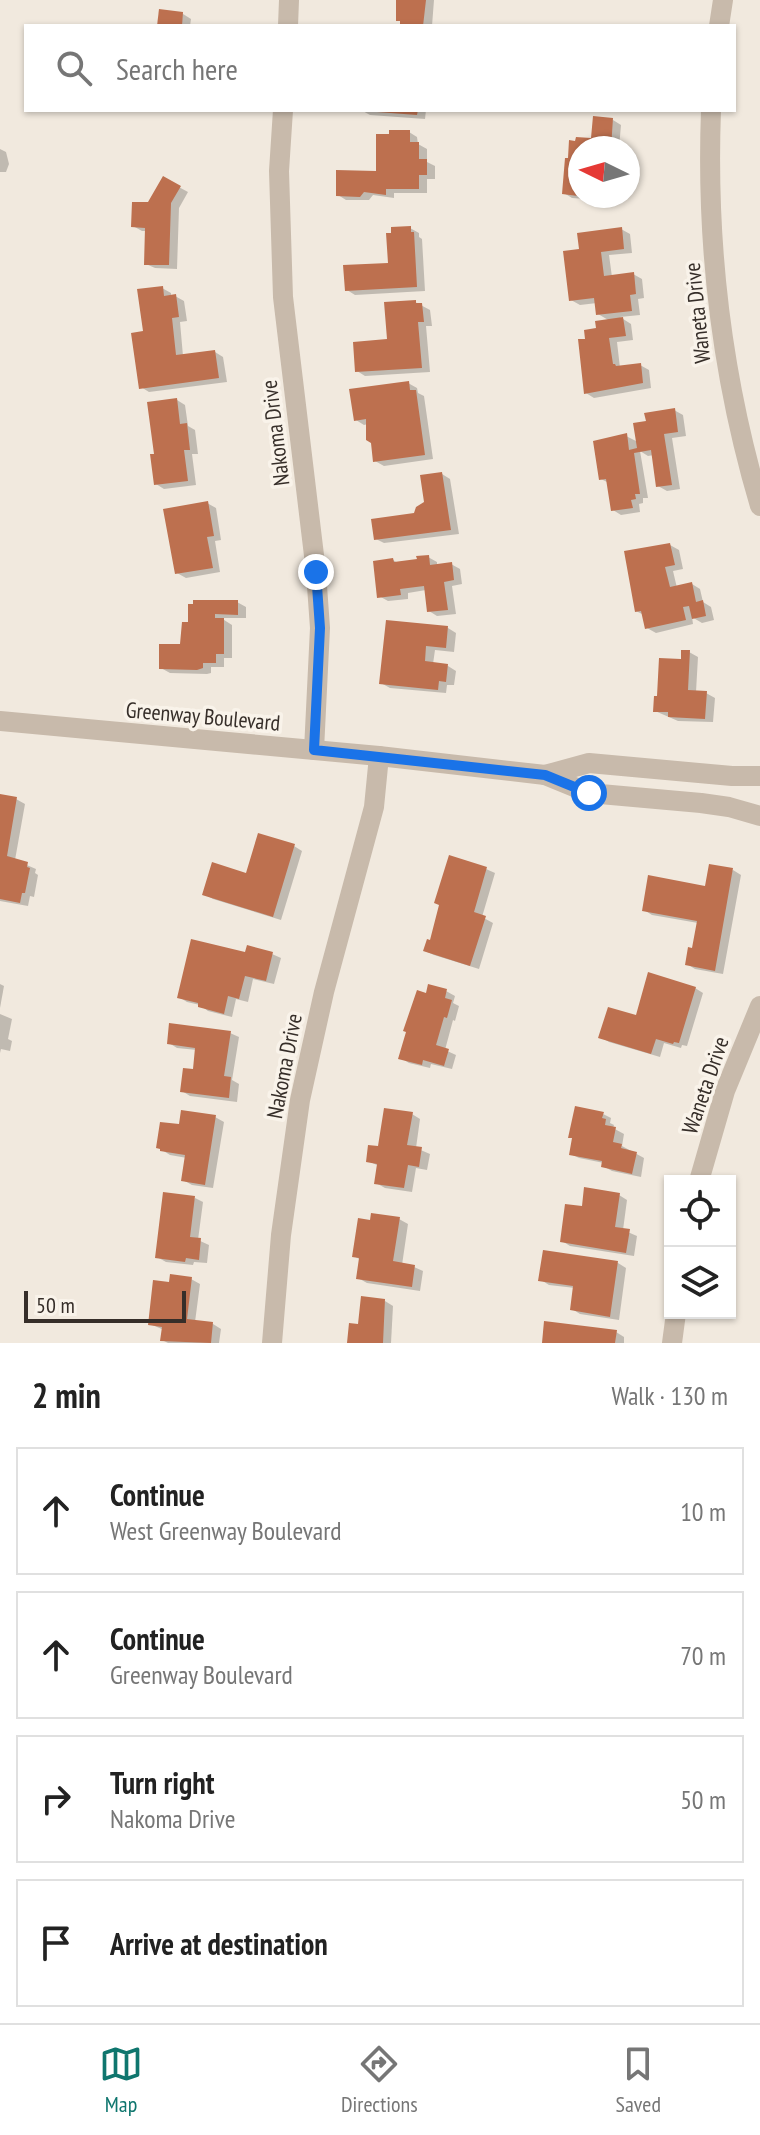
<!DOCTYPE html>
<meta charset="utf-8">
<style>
:root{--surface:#fff;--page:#f2f2f2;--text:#222;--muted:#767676;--line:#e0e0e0;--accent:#0f766e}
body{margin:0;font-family:"PT Sans Narrow",sans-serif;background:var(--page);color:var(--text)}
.controls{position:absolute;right:24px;bottom:24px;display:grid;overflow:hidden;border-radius:0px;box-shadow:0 2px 6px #0004}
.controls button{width:72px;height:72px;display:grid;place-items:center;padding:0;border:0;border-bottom:2px solid var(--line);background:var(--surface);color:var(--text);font:40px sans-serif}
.compass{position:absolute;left:568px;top:136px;width:72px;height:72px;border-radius:50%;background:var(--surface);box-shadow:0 2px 6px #0004;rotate:275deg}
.scale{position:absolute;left:24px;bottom:20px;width:162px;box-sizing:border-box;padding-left:8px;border:4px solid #362e29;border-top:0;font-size:22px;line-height:28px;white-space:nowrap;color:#362e29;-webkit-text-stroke:6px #f9f3ea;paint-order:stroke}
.stop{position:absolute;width:24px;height:24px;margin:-18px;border:6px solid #1a73e8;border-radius:50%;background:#fff}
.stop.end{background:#1a73e8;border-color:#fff;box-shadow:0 2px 8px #0008}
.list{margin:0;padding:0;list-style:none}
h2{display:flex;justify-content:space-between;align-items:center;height:104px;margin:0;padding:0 32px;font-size:34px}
h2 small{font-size:26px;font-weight:400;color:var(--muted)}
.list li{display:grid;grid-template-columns:52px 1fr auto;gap:24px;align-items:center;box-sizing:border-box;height:128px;margin:0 16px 16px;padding:0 16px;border:2px solid var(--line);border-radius:0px}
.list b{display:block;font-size:30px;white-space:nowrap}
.list p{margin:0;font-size:26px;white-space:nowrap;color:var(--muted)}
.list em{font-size:26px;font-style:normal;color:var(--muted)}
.icon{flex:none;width:44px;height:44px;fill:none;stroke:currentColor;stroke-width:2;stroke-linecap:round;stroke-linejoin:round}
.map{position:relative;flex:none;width:760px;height:1343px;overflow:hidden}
.search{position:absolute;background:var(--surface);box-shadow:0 2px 6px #0004;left:24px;right:24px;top:24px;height:88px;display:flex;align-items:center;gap:20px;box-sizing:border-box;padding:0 28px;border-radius:0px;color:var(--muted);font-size:30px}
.sheet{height:680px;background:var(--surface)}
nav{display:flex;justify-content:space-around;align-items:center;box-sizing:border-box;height:112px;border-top:2px solid var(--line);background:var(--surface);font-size:22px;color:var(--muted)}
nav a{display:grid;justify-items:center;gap:4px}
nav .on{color:var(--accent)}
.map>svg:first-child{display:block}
</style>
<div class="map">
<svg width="760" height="1343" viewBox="0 0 760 1343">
<rect width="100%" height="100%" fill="#f1e9de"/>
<g fill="#0003">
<polygon points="399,0 434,0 432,26 402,26 402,22 398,20"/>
<polygon points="183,14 191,19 190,26 159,26"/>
<polygon points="361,110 426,110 425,119 370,115"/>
<polygon points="613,120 621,125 619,148 580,148 580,196 622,196 621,202 596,200 586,197 586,199 572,198 564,193 571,143 593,140"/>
<polygon points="409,132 417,137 418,144 427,149 427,162 435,166 435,179 427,179 427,193 394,193 394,198 373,195 369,200 346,200 338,195 378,173"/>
<polygon points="0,149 6,152 9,164 6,172 0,172"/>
<polygon points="164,179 188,192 179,208 177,269 155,268 146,264 147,231 142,231 133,226 149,204"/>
<polygon points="410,228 419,233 419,237 422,239 425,291 355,295 347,290 390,264"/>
<polygon points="621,229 630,234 632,253 609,255 612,277 633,274 642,279 644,298 638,299 640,315 620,317 631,324 633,340 617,342 620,368 640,365 649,370 651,388 594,398 586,393 587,340 610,321 598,314 597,303 580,305 571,300 581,251"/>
<polygon points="162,288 171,293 171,297 175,296 184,301 187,321 180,322 183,356 215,352 223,357 227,382 149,392 141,387 145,333"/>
<polygon points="415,302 430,310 432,326 426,326 430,372 365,376 357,371 390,341"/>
<polygon points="408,383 417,388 418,393 424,396 433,459 384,466 375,461 368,424 364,425 356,420"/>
<polygon points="177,400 185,405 188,426 195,430 198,454 192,454 196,485 164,489 156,484 156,456"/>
<polygon points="674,410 683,415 686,436 672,438 680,489 667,491 658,486 654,455 648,456 640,451 648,498 643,498 643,503 639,504 640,512 621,515 613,510 609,483 601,479 626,436 638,442"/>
<polygon points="442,474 450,479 459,534 384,543 376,539 415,514 426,503"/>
<polygon points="207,503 216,508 221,540 215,541 220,572 186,578 177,573"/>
<polygon points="670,545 679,550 683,569 673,571 677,588 692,584 700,589 703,602 711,607 714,620 702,623 692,617 693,624 656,633 647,628 644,615 636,611"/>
<polygon points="428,557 437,562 437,566 451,564 460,569 462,584 452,586 456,614 437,616 429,611 426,590 408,593 408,599 388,601 379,596 393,560 399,564"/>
<polygon points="237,602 246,607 246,618 221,618 232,625 232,658 224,658 224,667 211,667 211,673 207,674 170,673 161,668 182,646 195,606"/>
<polygon points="388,622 448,628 456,633 454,652 435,650 433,664 448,666 456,671 454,685 447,685 446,693 390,688 381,683"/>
<polygon points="689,652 698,657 696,692 706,693 715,698 713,722 678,721 655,711 659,698"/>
<polygon points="16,799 25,804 15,860 36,869 35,873 38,875 34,897 30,896 28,906 0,901 0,800"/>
<polygon points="294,846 302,851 281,920 213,899 204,894 247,875"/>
<polygon points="486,869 495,873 482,917 493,923 479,969 434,955 425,951"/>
<polygon points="733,870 741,875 723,974 695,969 687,964 694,950 698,923 652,915 644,910 707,888"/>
<polygon points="246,954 272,954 281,958 274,984 253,979 248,1002 236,999 232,1017 208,1011 200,1005 187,1002 179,997"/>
<polygon points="0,984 4,986 0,1008"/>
<polygon points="695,988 703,993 687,1046 682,1045 681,1048 664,1043 660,1057 609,1042 601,1037"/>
<polygon points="446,991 455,996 453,1003 459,1006 455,1021 453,1020 445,1050 456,1055 452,1069 431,1064 430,1068 409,1063 401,1058 427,995"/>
<polygon points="0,1014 12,1019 8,1039 12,1041 10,1051 1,1049 0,1053"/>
<polygon points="230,1033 239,1037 232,1080 239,1084 237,1102 190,1096 182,1091 194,1071 197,1050 177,1048 169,1043"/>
<polygon points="412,1114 420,1119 416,1148 430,1154 427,1170 416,1168 412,1192 385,1188 376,1183 379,1166 368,1161"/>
<polygon points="603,1114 611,1118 610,1123 614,1125 613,1128 624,1134 622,1146 644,1158 641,1177 612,1171 603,1166 604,1163 579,1158 571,1154"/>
<polygon points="215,1117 224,1122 213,1188 192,1185 183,1180 187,1158 170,1155 162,1150 180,1127"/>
<polygon points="619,1195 627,1200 623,1230 637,1236 634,1256 570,1246 562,1241 583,1208"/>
<polygon points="195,1198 203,1202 198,1240 209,1245 207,1263 194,1262 193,1265 166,1262 157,1257"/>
<polygon points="399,1219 408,1224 402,1265 414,1267 423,1271 420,1291 367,1283 358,1278 361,1260 354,1256"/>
<polygon points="545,1252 618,1263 626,1268 619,1320 580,1314 572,1309 575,1288 549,1285 541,1280"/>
<polygon points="191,1279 200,1284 195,1322 213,1324 221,1329 219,1343 168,1343 162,1340 164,1330 150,1324 170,1285"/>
<polygon points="385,1301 393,1306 391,1343 349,1343 360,1326"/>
<polygon points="616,1332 624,1337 624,1343 544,1343"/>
</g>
<g fill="#bd704f">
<polygon points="396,0 426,0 423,26 400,26 400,21 396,21"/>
<polygon points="159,9 183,12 182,26 157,26"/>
<polygon points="377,110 418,110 417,115 377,112"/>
<polygon points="593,116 613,118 611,148 580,148 580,193 578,196 562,194 565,158 568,158 569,140 575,141 576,137 591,138"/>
<polygon points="389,130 410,130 410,142 419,142 419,159 427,159 427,175 419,175 419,189 386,189 386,195 364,192 360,197 336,196 336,170 376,171 376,134 389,134"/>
<polygon points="163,176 181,186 171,203 169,265 144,265 145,228 131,227 132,202 148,202"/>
<polygon points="411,226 411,232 414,232 417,287 345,291 343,265 388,263 386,233 391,233 391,227"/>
<polygon points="622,227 624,249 601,252 604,276 634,272 636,294 630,295 632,311 596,315 594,298 569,301 563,251 579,249 577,233"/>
<polygon points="163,286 164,296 176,294 179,317 172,318 176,355 215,350 219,378 139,389 131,333 143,331 137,289"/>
<polygon points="416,300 416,303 422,303 424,322 418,322 422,368 355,372 353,342 387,339 384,302"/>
<polygon points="623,317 626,336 609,338 613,364 615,364 616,366 641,363 643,383 584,394 578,339 585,339 584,330 596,328 595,321"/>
<polygon points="409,381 410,390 416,390 425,455 373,462 371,443 366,440 366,419 354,421 349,389"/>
<polygon points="177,398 180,424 187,423 190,450 184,450 188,481 154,485 150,454 154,454 147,402"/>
<polygon points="675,408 678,432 664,434 672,485 656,487 651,450 634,453 640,494 635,494 636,499 631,500 633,508 611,511 606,479 599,480 593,441 627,433 629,450 637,448 633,423 646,421 644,413"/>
<polygon points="442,472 451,530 374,540 371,519 414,513 416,507 424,502 420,475"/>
<polygon points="208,501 214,536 207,537 213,568 175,574 163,509"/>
<polygon points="670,543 675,565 665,567 670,587 692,582 696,602 703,600 706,616 692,619 689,606 683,607 686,620 645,629 641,611 635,612 624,551"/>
<polygon points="429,555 430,565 452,562 454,580 444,582 448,610 427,612 424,586 400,589 401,595 377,598 373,561 393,558 394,562 417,559 416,556"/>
<polygon points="193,600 238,600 238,615 215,614 215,618 224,618 224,654 216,654 216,663 203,663 203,668 197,670 159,669 159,644 180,644 182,622 188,622 188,604 193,604"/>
<polygon points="386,620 448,626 446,648 426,646 425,661 448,664 446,682 439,681 438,690 379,684"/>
<polygon points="681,650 690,650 688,690 707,691 705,719 668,717 668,712 653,712 654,696 657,696 659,658 681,659"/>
<polygon points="0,794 17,797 7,856 28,862 27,867 30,868 25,893 22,893 20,903 0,899"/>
<polygon points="258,833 295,844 273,917 202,895 212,862 246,873"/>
<polygon points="449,855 487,867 474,912 486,916 470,966 423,951 427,939 430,940 439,905 434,903"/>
<polygon points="709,864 733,868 715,971 685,965 688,947 692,948 697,921 642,911 648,875 705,886"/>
<polygon points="191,939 245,952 247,945 273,952 266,981 245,976 239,999 228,996 224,1014 198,1007 198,1003 177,998"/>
<polygon points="648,972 696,987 679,1043 674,1042 673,1044 656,1039 651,1054 598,1038 608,1007 636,1015"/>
<polygon points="428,984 447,989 445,998 452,1000 447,1018 444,1017 436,1045 449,1049 444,1066 423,1060 422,1065 398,1059 406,1032 403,1031 417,990 426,993"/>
<polygon points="169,1023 231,1031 224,1076 231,1077 229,1098 180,1092 183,1068 193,1069 195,1048 167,1044"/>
<polygon points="575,1106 604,1112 602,1118 606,1119 605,1125 616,1127 613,1142 622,1144 621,1148 637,1152 632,1174 601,1167 602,1161 569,1155 572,1138 568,1138"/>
<polygon points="384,1108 413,1112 407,1145 422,1147 419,1167 408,1165 404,1188 374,1184 377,1164 366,1162 368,1145 378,1146"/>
<polygon points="181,1110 216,1115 205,1185 181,1181 185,1155 160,1151 160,1149 156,1148 160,1122 179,1124"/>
<polygon points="584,1187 620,1193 615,1227 630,1229 626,1253 560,1242 565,1204 582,1206"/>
<polygon points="163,1192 195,1196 190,1237 201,1238 199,1260 186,1258 185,1262 155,1258"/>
<polygon points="371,1213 400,1217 393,1261 415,1265 412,1287 356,1279 359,1258 352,1257 358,1218 370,1220"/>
<polygon points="543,1250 618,1261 610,1317 570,1310 573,1286 538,1281"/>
<polygon points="170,1274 192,1277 187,1319 213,1322 211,1343 160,1341 162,1327 148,1325 153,1280 169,1282"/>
<polygon points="361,1296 385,1299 383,1343 347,1343 349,1323 358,1324"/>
<polygon points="544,1321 617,1330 615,1343 542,1343"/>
</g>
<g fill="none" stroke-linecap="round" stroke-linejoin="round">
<g stroke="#c8baab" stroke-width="20">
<polyline points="288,26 289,0"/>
<polyline points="719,26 723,0"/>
<polyline points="283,110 279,171 283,297 316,572 320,628 314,750"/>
<path d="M 711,110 C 706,243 722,378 760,506"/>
<polyline points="0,721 379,756 545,775 589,793 701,803 729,807 760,816"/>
<polyline points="545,775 589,763 732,776 760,776"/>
<polyline points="699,1181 725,1091 760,1006"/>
<polyline points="272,1343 281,1235 300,1100 324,992 374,807 379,756"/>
<polyline points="672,1343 676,1313"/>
</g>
</g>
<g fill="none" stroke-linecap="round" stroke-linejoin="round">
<polyline stroke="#1a73e8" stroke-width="10" points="316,572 320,628 314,750 545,775 589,793"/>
</g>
<g text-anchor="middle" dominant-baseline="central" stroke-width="7" stroke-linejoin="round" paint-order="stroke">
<g font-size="22" fill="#362e29" stroke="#f9f3ea">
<text transform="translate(697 313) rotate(-96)">Waneta Drive</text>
<text transform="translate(275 433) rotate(-97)">Nakoma Drive</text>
<text transform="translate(203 716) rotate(5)">Greenway Boulevard</text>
<text transform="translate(284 1066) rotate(-79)">Nakoma Drive</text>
<text transform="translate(705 1085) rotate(-71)">Waneta Drive</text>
</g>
</g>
</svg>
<div class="controls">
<button><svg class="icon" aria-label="locate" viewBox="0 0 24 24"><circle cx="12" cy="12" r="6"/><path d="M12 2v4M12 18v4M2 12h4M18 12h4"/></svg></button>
<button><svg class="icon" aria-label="layers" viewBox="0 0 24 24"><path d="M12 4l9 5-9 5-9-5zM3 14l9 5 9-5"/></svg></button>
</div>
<svg class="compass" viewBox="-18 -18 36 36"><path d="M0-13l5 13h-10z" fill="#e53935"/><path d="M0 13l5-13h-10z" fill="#767676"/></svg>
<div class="scale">50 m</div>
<div class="stop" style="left:589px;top:793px"></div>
<div class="stop end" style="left:316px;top:572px"></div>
<div class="search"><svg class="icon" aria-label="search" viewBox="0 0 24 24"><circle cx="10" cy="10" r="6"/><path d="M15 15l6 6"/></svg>Search here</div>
</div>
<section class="sheet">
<h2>2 min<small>Walk · 130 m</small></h2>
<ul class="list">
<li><svg class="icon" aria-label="ahead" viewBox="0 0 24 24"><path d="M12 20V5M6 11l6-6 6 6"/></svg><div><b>Continue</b><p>West Greenway Boulevard</p></div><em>10 m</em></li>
<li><svg class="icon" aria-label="ahead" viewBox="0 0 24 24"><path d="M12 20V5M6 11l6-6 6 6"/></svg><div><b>Continue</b><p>Greenway Boulevard</p></div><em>70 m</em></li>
<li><svg class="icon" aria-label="right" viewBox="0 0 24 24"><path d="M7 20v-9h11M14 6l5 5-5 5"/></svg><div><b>Turn right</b><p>Nakoma Drive</p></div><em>50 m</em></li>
<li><svg class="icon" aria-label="arrive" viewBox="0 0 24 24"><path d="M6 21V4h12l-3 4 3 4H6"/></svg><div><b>Arrive at destination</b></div></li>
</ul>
</section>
<nav>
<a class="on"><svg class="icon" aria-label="map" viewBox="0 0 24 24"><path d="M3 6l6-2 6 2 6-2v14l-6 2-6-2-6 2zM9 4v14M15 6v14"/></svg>Map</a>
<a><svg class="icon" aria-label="directions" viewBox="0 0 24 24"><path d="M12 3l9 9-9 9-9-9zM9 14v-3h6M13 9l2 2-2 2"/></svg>Directions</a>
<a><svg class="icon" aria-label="saved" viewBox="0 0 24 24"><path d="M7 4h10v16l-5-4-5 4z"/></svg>Saved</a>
</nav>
